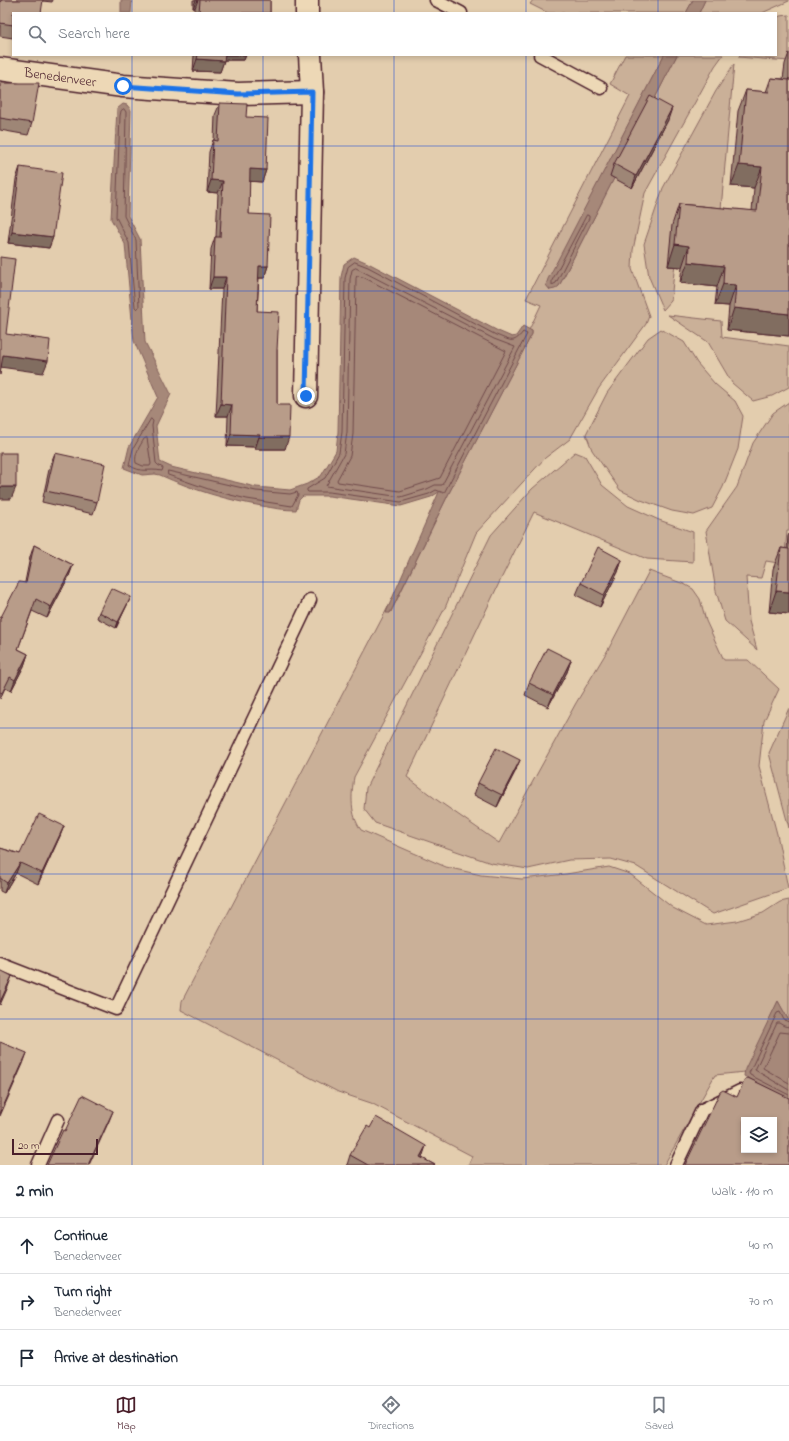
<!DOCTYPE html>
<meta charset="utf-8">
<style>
:root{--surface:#fff;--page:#f6f6f7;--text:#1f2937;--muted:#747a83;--line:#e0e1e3;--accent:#4a1f2b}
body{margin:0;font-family:"Indie Flower",sans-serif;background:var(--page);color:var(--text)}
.controls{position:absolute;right:12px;bottom:12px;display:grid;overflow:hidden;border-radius:0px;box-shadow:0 2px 6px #0003}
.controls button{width:36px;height:36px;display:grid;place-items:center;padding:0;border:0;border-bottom:1px solid var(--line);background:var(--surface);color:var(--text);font:20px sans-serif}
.scale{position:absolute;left:12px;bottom:10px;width:86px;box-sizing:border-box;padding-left:4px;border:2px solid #4a1f2b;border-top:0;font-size:11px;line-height:14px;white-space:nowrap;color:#4a1f2b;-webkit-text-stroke:3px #edd8b6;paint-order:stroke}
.stop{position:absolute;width:12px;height:12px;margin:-9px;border:3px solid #1a73e8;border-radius:50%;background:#fff}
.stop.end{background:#1a73e8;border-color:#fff;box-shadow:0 1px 4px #0008}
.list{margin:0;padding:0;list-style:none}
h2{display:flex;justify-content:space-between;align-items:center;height:52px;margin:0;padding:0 16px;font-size:17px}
h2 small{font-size:13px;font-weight:400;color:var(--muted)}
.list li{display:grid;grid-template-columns:26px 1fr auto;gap:12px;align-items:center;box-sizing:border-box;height:56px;padding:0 16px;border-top:1px solid var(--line)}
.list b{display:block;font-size:15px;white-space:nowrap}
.list p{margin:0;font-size:13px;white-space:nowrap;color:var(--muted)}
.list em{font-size:13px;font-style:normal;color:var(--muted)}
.icon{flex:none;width:22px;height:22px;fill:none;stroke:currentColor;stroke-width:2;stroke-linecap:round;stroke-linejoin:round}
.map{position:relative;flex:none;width:789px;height:1165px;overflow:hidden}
.search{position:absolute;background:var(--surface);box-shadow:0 2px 6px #0003;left:12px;right:12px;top:12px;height:44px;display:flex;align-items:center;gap:10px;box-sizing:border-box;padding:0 14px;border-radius:0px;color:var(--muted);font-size:15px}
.sheet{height:220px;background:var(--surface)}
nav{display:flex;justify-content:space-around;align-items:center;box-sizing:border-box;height:56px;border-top:1px solid var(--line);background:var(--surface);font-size:11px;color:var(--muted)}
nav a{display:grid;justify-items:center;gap:2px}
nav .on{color:var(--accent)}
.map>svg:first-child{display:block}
</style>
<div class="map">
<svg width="789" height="1165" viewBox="0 0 789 1165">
<rect width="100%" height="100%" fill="#e3cdae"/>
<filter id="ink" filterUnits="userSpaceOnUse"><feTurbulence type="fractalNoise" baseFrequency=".025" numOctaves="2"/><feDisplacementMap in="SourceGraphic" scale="8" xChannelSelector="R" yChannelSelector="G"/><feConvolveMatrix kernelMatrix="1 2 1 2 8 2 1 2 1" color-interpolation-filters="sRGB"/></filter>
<g filter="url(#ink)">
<g fill="#cab098" stroke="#8a6862">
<polygon points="533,0 693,0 686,13 548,13 530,4"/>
<polygon points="705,0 789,0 789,1 762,13 699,13"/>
<polygon points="789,15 789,61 738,57 740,55 776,55 776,19 780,16"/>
<path d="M 625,55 L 664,55 L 546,285 L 559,286 L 677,55 L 723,55 L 715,66 L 645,193 L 633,250 L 632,269 L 649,316 L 646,324 L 599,388 L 570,439 L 545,458 L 476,533 L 445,608 L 354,777 C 351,796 350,814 361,830 L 446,867 L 481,875 L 522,879 L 566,874 L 609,867 L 630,874 L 673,908 L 706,925 L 737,921 L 763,913 L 780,902 L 789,900 L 789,1021 L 778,1001 L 745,1072 L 715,1075 L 664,1165 L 468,1165 L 472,1156 L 371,1103 L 338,1092 L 181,1010 L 182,1001 L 388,607 L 387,610 L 389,613 L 391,612 L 450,491 L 532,334 L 532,331 L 529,330 L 541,305 L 526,299 L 630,96 L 610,84 Z"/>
<polygon points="734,64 720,220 678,234 671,301 663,310 649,277 644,244 663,188 716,91"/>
<polygon points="668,315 721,321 722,337 789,346 789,387 772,396 753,401 732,383 708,342"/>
<polygon points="661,329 684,342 697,363 715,384 735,401 743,416 738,449 723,487 712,508 694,515 672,511 641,500 620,490 592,450 586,434 607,393 648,338"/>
<polygon points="789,402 789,531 787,531 784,564 766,561 761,578 746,577 749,621 757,650 725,621 716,591 706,531 737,487 753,443 773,413"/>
<polygon points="575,452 585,456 602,485 628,506 659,520 693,532 693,562 647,559 534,512 500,581 407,777 437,800 499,843 576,703 609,648 649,571 684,584 693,589 700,599 706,621 724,660 748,660 779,689 764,721 759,766 777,834 788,888 713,914 636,866 611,859 569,860 528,869 491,863 375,823 364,809 366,788 491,535 532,489"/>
<polygon points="789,708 789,828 769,753"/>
</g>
<g fill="#a68879" stroke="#815e5a">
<polygon points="121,0 132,0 131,13 121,13"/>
<polygon points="693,0 705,0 699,13 686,13"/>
<polygon points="664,55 677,55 559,286 555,289 550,290 546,285 548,279"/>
<path d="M 123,104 L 127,105 L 131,110 L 128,216 L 140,239 L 145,342 L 171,394 L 156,426 L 160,462 L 171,467 L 256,487 L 290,490 L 307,484 L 321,476 L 336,451 L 338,432 L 341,277 L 344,264 L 354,257 L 370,264 L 498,331 L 512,337 L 516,336 L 523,326 L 532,331 L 532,334 L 450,491 L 390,613 L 386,613 L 387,610 L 439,492 L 431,497 L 401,506 L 329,496 L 303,496 L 299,500 L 296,510 C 284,510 273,508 262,506 C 227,500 193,490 160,475 L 155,474 L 142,475 L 124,468 L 129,447 L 158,397 L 134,341 L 125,244 L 111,219 L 117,109 Z"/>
<polygon points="778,1001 789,1021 789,1100 744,1076 745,1069"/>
</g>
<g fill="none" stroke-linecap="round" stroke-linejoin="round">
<g stroke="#6f494a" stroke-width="1">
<polygon points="124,109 126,112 124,216 136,240 139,307 137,309 135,307 129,243 116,217 120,116 121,111"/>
<polygon points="587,215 589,216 589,218 556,283 552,285 552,281"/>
<path d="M 355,262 L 368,267 L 496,335 C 510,340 513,345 523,332 L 527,334 L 444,493 L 436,490 L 429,494 L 401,502 L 329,492 L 308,492 L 307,491 L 307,489 L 325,478 L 339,453 L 342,432 L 345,278 L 348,267 Z"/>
<polygon points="356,268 494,339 515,347 442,485 435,485 427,489 401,497 326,486 344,454 347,432 350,279 352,270"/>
<polygon points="357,276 363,277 506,351 440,478 400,491 338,482 337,480 350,456 353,434 356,279"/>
<path d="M 151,419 L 153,421 L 152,426 L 156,463 L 158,465 L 163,468 L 162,471 C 148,468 142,474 129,465 L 133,449 Z"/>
<path d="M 147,438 L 151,464 L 150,466 L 143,466 L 136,463 C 134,454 140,446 144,439 Z"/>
<polygon points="168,471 256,491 290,494 297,492 298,495 292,506 247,499 214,491 168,475"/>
<polyline points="789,1022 784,1020 780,1012 777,1013 749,1073 750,1075 789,1095"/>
<polyline points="789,1027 784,1026 779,1023 777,1023 755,1070 789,1090"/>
<polyline points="789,1033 780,1032 763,1068 789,1083"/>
</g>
<g stroke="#4a1f2b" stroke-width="15">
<g id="lane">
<polyline points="436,0 461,13"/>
<polyline points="540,55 601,88"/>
<polyline points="0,964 116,1009 310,600"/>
<polyline points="38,1165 58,1120"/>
<polyline points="676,1165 702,1110 740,1091"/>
</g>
</g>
<g stroke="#4a1f2b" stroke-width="25">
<g id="street">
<polyline points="307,0 307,13"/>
<polyline points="0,69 123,86 238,94 312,92"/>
<polyline points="306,396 312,92 310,55"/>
</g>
</g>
<use href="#lane" stroke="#edd8b6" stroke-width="12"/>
<use href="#street" stroke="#edd8b6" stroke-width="22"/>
</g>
<g fill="#9e8676" stroke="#4a1f2b">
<polygon points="0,0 53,0 52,2 43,1 13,13 13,38 0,36"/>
<polygon points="193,0 270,0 270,13 195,13 195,8 193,8"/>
<polygon points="789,53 789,336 727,330 729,306 715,305 717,287 680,283 682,267 668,266 672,225 679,204 752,211 754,188 731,186 738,111 746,90 766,92 771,78 783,79 785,64"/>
<polygon points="194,55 246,55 244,60 224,60 220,72 193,71"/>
<polygon points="0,83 32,123 28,135 0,130"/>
<polygon points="220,103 246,117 266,170 262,182 249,181 249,214 268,266 264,278 259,278 257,311 277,350 277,405 285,449 255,449 255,447 227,446 228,416 216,416 222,289 209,289 211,249 215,237 216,237 218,193 207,192 209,152 213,140 214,140 215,115"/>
<polygon points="668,120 632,188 610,176 614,164"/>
<polygon points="20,167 53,237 49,248 8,243 16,179"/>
<polygon points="55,453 97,502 93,514 42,502 50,465"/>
<polygon points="789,534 789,614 769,612 773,569 781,548 787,549 788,536"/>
<polygon points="34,545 73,565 69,576 47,618 32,611 18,649 28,654 24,666 11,691 5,688 0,699 0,619 25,582 30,557"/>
<polygon points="622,560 618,572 600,607 576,595 581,583"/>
<polygon points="128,603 116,628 97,618 99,612"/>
<polygon points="571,660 567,672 548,707 525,695 529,683"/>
<polygon points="515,772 497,807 474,795 478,783"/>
<polygon points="64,826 60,836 38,884 16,873 4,893 0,891 0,848 20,854"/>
<polygon points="350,1155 422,1158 435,1165 347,1165"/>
</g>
<g fill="#816d60" stroke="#4a1f2b">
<polygon points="196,0 198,0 195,8 193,8"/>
<polygon points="222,55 246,55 244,60 221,60"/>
<polygon points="197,59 224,61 220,72 193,71"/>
<polygon points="672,108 668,120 632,188 636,176"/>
<polygon points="739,165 762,167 754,188 731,186"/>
<polygon points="250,169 266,170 262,182 245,181"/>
<polygon points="211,180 223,181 218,193 207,192"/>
<polygon points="12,232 53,237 49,248 8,243"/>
<polygon points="675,244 689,246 682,267 668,266"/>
<polygon points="688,262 724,266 717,287 680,283"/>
<polygon points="259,266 268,266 264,278 255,278"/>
<polygon points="213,277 226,277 222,289 209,289"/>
<polygon points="723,284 736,285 729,306 715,305"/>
<polygon points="734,308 789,314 789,336 727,330"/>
<polygon points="3,355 48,361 43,373 0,367"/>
<polygon points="221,404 232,405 228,416 216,416"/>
<polygon points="231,434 260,435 255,447 227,446"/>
<polygon points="259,437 289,437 285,449 255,449"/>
<polygon points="0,487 16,487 11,499 0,499"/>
<polygon points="622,560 618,572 600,607 604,595"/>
<polygon points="73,565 69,576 47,618 51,607"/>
<polygon points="776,591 789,592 789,614 769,612"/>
<polygon points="131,597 128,603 116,628 118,622"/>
<polygon points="28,654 24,666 11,691 15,680"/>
<polygon points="571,660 567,672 548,707 553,695"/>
<polygon points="520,760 515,772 497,807 502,795"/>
<polygon points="64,826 60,836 38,884 42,873"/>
<polygon points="20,863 16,873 4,893 7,883"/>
<polygon points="12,976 8,987 0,1005 0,1002"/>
<polygon points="27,1053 23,1064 0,1116 0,1114"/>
<polygon points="113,1111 109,1121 89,1165 88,1165"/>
<polygon points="426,1146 422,1158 420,1157"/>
</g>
<g fill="#b89c89" stroke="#4a1f2b" fill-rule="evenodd">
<polygon points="1,0 43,0 41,13 13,13 13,25 0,23 0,4"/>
<polygon points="200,0 270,0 270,13 199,13"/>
<polygon points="198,55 225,55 224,61 197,59"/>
<polygon points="771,78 789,80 789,78 789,314 734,308 736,285 723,284 724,266 688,262 689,246 675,244 679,204 757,211 762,167 739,165 746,90 769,92"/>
<polygon points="0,83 39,83 32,123 0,118"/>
<polygon points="650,96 672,108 636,176 614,164"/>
<polygon points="220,103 247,104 246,117 268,118 266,170 250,169 249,214 270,215 268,266 259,266 257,311 279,312 277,350 277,405 290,405 289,437 259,437 260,435 231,434 232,405 221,404 226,277 213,277 215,237 220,237 223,181 211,180 213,140 218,141"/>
<polygon points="20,167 62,173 53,237 12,232"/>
<polygon points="0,257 15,259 6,334 50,340 48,361 3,355 0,375"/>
<rect x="0" y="453" width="16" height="34"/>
<polygon points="55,453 105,464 97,502 46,491"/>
<polygon points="34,545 73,565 51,607 36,599 18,649 28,654 15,680 10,677 2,693 0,692 0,619 19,582 26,583"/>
<polygon points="598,547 622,560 604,595 581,583"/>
<polygon points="781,548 789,549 789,592 776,591"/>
<polygon points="111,588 131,597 118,622 99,612"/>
<polygon points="547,648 571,660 553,695 529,683"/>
<polygon points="496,748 520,760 502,795 478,783"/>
<polygon points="39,814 64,826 42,873 20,863 7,883 0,878 0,848 20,854"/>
<polygon points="0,970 12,976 0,1002"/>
<polygon points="0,1042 27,1053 0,1114"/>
<path d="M 748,1078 L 789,1098 L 789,1165 L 685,1165 L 720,1092 L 723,1090 L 737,1097 L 745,1079 ZM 744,1120 L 774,1120 L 774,1150 L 744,1150 Z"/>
<polygon points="82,1095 113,1111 88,1165 47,1165 63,1130 65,1131"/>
<polygon points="376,1117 426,1146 420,1157 435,1165 368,1165 350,1155 367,1126 370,1128"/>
</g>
</g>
<g fill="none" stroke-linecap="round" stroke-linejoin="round" filter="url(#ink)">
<polyline stroke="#1a73e8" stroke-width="5" points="123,86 238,94 312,92 306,396"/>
</g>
<path fill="none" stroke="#1d4ed8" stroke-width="1" stroke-opacity="0.55" d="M 132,0 L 132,13M 263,0 L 263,13M 394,0 L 394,13M 526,0 L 526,13M 658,0 L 658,13M 132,55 L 132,1165M 263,55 L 263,1165M 394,55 L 394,1165M 526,55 L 526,1165M 658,55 L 658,1165M 0,146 L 789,146M 0,291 L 789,291M 0,437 L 789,437M 0,582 L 789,582M 0,728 L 789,728M 0,874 L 789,874M 0,1019 L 789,1019"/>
<g text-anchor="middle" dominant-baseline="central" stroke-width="3" stroke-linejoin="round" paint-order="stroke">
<g font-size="14" fill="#4a1f2b" stroke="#edd8b6">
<text transform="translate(60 78) rotate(8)">Benedenveer</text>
</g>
</g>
</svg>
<div class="controls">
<button><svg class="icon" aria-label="layers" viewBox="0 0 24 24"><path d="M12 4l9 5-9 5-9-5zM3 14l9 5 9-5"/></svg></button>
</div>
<div class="scale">20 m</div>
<div class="stop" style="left:123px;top:86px"></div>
<div class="stop end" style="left:306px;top:396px"></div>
<div class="search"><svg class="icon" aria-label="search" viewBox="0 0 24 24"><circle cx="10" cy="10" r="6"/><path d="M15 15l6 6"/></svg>Search here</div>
</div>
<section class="sheet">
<h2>2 min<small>Walk · 110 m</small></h2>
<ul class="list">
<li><svg class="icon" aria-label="ahead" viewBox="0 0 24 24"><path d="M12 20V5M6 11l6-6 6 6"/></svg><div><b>Continue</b><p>Benedenveer</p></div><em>40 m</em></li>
<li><svg class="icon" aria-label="right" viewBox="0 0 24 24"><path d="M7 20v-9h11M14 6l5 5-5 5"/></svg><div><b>Turn right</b><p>Benedenveer</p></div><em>70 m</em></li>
<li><svg class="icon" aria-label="arrive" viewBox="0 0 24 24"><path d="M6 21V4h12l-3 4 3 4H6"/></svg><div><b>Arrive at destination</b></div></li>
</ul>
</section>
<nav>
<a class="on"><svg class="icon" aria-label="map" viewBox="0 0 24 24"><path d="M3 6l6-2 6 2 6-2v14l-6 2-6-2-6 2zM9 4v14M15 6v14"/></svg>Map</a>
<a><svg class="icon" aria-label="directions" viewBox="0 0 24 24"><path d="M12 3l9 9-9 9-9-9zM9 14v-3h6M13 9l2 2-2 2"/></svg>Directions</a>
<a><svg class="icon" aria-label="saved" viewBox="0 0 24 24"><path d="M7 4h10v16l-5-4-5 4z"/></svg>Saved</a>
</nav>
